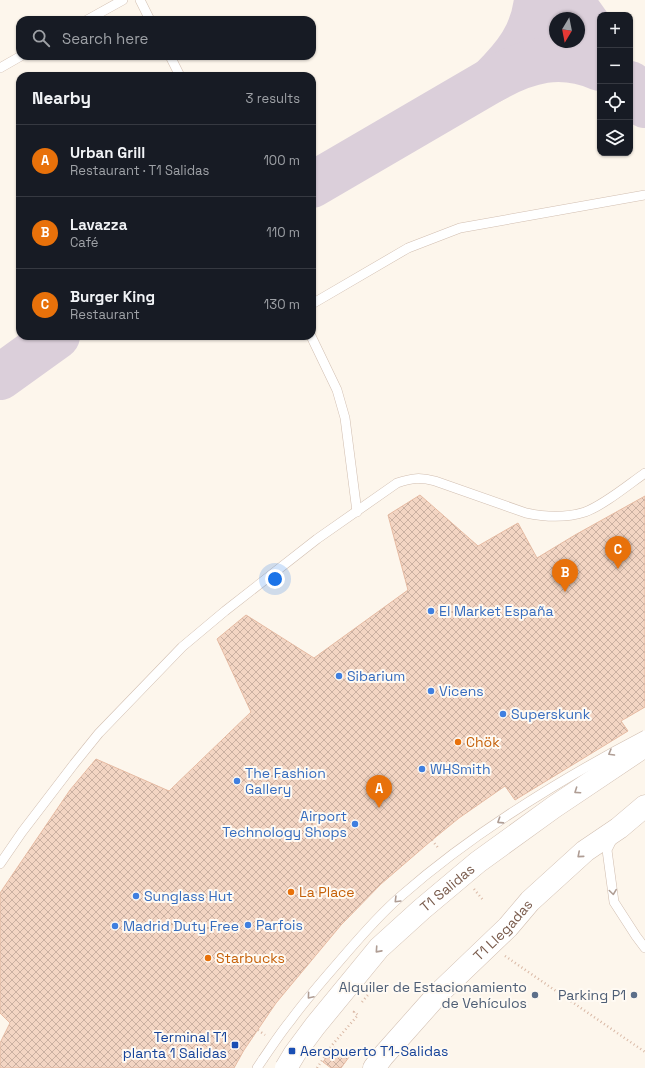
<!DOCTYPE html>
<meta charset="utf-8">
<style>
:root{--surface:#171b24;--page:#20242c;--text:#f1f3f6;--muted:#9ea1a6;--line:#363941;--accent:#e76f51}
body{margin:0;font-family:"Space Grotesk",sans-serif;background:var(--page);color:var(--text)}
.controls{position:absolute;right:12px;top:12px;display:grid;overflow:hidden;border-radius:8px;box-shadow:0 1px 3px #0004}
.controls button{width:36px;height:36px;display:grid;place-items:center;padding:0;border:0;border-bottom:1px solid var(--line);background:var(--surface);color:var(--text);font:20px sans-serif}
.compass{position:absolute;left:549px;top:12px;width:36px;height:36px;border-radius:50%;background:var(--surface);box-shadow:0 1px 3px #0004;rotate:190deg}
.you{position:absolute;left:275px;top:579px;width:14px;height:14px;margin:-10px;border:3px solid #fff;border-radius:50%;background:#1a73e8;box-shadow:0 0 0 6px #1a73e833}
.badge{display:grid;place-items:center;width:26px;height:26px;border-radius:50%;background:var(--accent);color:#fff;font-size:13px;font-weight:700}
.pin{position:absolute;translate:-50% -33px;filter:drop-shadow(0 1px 2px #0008)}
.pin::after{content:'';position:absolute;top:21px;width:14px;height:12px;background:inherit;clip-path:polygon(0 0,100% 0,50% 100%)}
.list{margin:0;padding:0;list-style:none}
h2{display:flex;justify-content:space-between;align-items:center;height:52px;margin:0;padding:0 16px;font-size:17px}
h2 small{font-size:13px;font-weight:400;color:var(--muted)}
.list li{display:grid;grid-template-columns:26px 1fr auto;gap:12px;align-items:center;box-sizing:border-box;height:72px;padding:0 16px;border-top:1px solid var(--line)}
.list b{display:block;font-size:15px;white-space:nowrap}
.list p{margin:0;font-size:13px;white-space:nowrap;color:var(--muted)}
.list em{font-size:13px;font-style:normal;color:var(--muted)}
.icon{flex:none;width:22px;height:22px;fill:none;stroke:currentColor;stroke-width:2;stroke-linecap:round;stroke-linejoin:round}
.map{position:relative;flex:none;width:645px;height:1068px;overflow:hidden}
.search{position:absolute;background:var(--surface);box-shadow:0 1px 3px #0004;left:16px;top:16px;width:300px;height:44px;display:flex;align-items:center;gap:10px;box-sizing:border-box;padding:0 14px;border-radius:12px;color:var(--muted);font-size:15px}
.panel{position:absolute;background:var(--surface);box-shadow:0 1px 3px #0004;left:16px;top:72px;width:300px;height:268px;border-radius:12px}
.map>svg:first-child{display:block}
</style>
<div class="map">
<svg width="645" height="1068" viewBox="0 0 645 1068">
<defs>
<pattern id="building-cross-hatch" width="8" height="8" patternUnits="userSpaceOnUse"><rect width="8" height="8" fill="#f3d5c3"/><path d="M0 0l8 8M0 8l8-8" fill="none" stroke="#cab0a1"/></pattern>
</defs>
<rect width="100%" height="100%" fill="#fdf6ec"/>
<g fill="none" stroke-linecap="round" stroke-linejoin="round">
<g stroke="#dbcfda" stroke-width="46">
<polyline points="570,0 600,42"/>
<path d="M 492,80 C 516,56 533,35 537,0"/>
<polyline points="630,84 645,105"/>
<path d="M 312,185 L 492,80 C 528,60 560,51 600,68"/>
<polyline points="0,377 57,336"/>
</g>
</g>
<g fill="url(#building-cross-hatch)" stroke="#e6bba3">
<polygon points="420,495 478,546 518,523 537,558 575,535 645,496 645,707 621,721 628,731 515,800 505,786 459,818 432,840 381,884 341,925 276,1003 244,1050 234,1068 0,1068 0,1043 10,1023 0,1013 0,893 70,790 96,759 169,791 251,712 217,639 246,615 314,658 408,590 388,515"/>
<polygon points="334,1047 349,1057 341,1068 331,1068 323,1062"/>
</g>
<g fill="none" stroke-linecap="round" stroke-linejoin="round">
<g stroke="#d1beb0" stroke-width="10">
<g id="service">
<polyline points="140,0 150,20"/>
<polyline points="87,20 123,0"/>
<polyline points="170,56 180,76"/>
<polyline points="0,68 21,56"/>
<polyline points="312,304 408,248 460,228 645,195"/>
<polyline points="311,336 337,390 345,418 357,512"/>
<polyline points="612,840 607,850 614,902 636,936 645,948"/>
<path d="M 0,864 L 22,832 L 74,764 L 99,733 L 182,647 L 225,611 L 317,539 L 397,483 C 412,478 420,477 435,481 L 526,513 C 545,517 566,518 585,512 C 604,505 628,485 645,473"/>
<polyline points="257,1068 263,1059"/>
</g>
</g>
<g stroke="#d1beb0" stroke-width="23">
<g id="tertiary">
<path id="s1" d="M 374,1068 L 383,1056 L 438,994 L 508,927 L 530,901 L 585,851 L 619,828 L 645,806"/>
</g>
</g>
<g stroke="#d9b8a5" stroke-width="2.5" stroke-dasharray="1 3" stroke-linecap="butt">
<polyline points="432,840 439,849"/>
<polyline points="474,889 483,900"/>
<polyline points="505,956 645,1052"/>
<polyline points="362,1002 372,990 370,988"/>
<polyline points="258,1030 265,1035"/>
<polyline points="317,1068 333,1044 358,1015 354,1012 355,1011"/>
</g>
<use href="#service" stroke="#fff" stroke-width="9"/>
<use href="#tertiary" stroke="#fff" stroke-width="22"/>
<g stroke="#d1beb0" stroke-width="10" stroke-linecap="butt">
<path id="service-bridge" d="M 263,1059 C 272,1046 281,1032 291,1020 C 307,998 325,978 343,957 C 361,936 380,914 401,896 C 474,832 559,780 645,735"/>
</g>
<g stroke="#d1beb0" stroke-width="23" stroke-linecap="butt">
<g id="tertiary-bridge">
<path id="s2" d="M 286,1068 L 295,1053 L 315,1026 L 379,948 L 422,909 L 478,862 L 554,807 L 645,746"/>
</g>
</g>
<use href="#service-bridge" stroke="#fff" stroke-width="9"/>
<use href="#tertiary-bridge" stroke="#fff" stroke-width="22"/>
</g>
<defs><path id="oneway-chevron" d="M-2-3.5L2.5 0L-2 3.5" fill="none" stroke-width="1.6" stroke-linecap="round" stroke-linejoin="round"/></defs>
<g stroke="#af9d94">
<use href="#oneway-chevron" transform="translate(611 753) rotate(150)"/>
<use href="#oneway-chevron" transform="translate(577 791) rotate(146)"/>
<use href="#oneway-chevron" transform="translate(500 821) rotate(147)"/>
<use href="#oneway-chevron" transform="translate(580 855) rotate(139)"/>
<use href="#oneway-chevron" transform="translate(613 892) rotate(82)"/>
<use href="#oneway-chevron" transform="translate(397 900) rotate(135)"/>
<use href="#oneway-chevron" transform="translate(378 950) rotate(132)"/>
<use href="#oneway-chevron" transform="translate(310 996) rotate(130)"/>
</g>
<g fill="#3f7fe0" stroke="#fffaf3" stroke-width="1.5">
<circle cx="431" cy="611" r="4"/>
<circle cx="339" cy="676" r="4"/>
<circle cx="431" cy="691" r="4"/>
<circle cx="503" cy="714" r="4"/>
<circle cx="422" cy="769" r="4"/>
<circle cx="237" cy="781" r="4"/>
<circle cx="355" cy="824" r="4"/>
<circle cx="136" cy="896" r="4"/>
<circle cx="248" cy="925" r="4"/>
<circle cx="115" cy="926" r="4"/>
</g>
<g fill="#e8710a" stroke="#fffaf3" stroke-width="1.5">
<circle cx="458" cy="742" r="4"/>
<circle cx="291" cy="892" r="4"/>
<circle cx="208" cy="958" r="4"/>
</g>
<g fill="#5c6f8a" stroke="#fffaf3" stroke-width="1.5">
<circle cx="535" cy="995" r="4"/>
<circle cx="634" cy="995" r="4"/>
</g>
<g fill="#1a4fb4" stroke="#fffaf3" stroke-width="1.5">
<rect x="231" y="1041" width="8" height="8" rx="2"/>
<rect x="288" y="1047" width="8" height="8" rx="2"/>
</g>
<g text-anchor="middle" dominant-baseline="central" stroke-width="4" stroke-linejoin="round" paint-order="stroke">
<g font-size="14" fill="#366cbe" stroke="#fffaf3" text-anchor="start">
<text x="439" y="611">El Market España</text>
<text x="347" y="676">Sibarium</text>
<text x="439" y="691">Vicens</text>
<text x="511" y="714">Superskunk</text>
<text x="430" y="769">WHSmith</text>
<text x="245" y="773">The Fashion<tspan x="245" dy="16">Gallery</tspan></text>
<text x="347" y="816" text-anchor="end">Airport<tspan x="347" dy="16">Technology Shops</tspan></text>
<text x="144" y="896">Sunglass Hut</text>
<text x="256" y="925">Parfois</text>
<text x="123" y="926">Madrid Duty Free</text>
</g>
<g font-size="14" fill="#c56008" stroke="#fffaf3" text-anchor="start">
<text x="466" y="742">Chök</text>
<text x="299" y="892">La Place</text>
<text x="216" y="958">Starbucks</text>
</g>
<g font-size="14" fill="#7a5c4d" stroke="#fffaf3">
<text stroke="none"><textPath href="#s2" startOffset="243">T1 Salidas</textPath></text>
<text stroke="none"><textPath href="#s1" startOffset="189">T1 Llegadas</textPath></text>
</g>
<g font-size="14" fill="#4e5e75" stroke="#fffaf3" text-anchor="end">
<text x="527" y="987">Alquiler de Estacionamiento<tspan x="527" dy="16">de Vehículos</tspan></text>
<text x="626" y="995">Parking P1</text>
</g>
<g font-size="14" fill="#164399" stroke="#fffaf3" text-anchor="end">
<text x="227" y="1037">Terminal T1<tspan x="227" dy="16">planta 1 Salidas</tspan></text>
<text x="300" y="1051" text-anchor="start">Aeropuerto T1-Salidas</text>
</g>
</g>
</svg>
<div class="controls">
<button>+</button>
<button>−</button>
<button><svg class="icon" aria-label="locate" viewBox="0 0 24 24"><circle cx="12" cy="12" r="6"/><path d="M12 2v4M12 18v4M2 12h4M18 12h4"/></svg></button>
<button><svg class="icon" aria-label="layers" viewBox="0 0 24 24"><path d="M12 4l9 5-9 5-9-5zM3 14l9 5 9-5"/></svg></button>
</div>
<svg class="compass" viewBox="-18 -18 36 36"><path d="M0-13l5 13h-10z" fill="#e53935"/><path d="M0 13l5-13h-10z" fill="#9ea1a6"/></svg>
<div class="you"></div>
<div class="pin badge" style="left:379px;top:808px;background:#e8710a">A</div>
<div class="pin badge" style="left:565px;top:592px;background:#e8710a">B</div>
<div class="pin badge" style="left:618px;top:569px;background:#e8710a">C</div>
<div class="search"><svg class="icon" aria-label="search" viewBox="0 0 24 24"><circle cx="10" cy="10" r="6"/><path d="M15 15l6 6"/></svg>Search here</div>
<section class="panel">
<h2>Nearby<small>3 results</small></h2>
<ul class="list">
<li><span class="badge" style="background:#e8710a">A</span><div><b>Urban Grill</b><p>Restaurant · T1 Salidas</p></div><em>100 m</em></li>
<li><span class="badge" style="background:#e8710a">B</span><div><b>Lavazza</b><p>Café</p></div><em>110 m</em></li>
<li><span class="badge" style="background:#e8710a">C</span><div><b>Burger King</b><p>Restaurant</p></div><em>130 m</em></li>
</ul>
</section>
</div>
